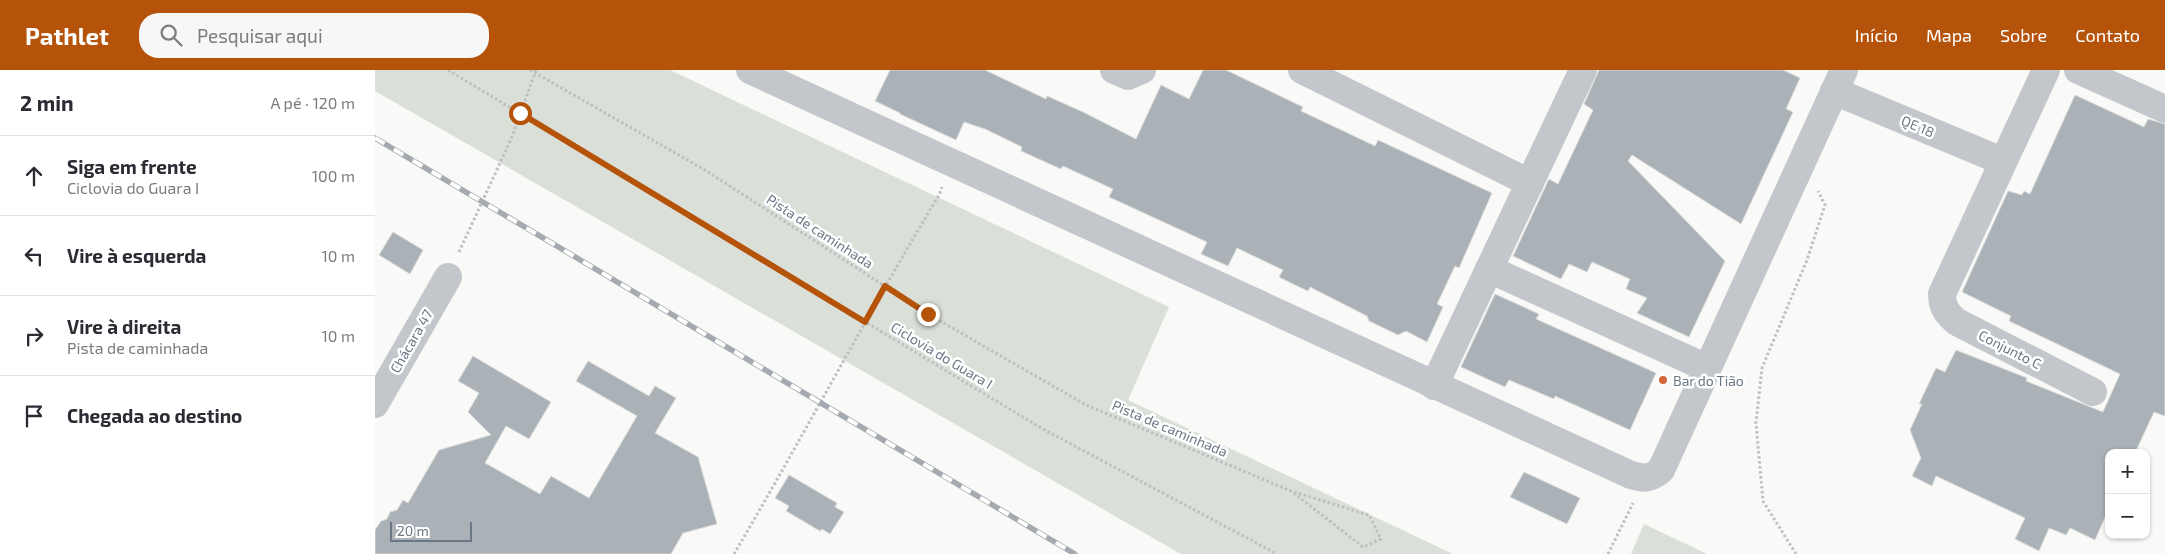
<!DOCTYPE html>
<html lang="pt">
<meta charset="utf-8">
<style>
:root{--surface:#fff;--page:#f7f7f7;--text:#2b2b33;--muted:#7c7c81;--line:#e1e1e2;--accent:#b45309}
body{margin:0;font-family:"Exo 2",sans-serif;background:var(--page);color:var(--text)}
.controls{position:absolute;right:15px;bottom:15px;display:grid;overflow:hidden;border-radius:10px;box-shadow:0 1px 4px #0004}
.controls button{width:45px;height:45px;display:grid;place-items:center;padding:0;border:0;border-bottom:1px solid var(--line);background:var(--surface);color:var(--text);font:25px sans-serif}
.scale{position:absolute;left:15px;bottom:12px;width:82px;box-sizing:border-box;padding-left:5px;border:2px solid #6a7885;border-top:0;font-size:14px;line-height:18px;white-space:nowrap;color:#6a7885;-webkit-text-stroke:4px #fff;paint-order:stroke}
.stop{position:absolute;width:15px;height:15px;margin:-11px;border:4px solid #b45309;border-radius:50%;background:#fff}
.stop.end{background:#b45309;border-color:#fff;box-shadow:0 1px 5px #0008}
.list{margin:0;padding:0;list-style:none}
h2{display:flex;justify-content:space-between;align-items:center;height:65px;margin:0;padding:0 20px;font-size:21px}
h2 small{font-size:16px;font-weight:400;color:var(--muted)}
.list li{display:grid;grid-template-columns:32px 1fr auto;gap:15px;align-items:center;box-sizing:border-box;height:80px;padding:0 20px;border-top:1px solid var(--line)}
.list b{display:block;font-size:19px;white-space:nowrap}
.list p{margin:0;font-size:16px;white-space:nowrap;color:var(--muted)}
.list em{font-size:16px;font-style:normal;color:var(--muted)}
.icon{flex:none;width:28px;height:28px;fill:none;stroke:currentColor;stroke-width:2;stroke-linecap:round;stroke-linejoin:round}
.map{position:relative;flex:none;width:1790px;height:484px;overflow:hidden}
header{display:flex;align-items:center;gap:30px;box-sizing:border-box;height:70px;padding:0 25px;background:var(--accent);color:#fff}
header strong{font-size:24px}
nav{display:flex;gap:28px;margin-inline-start:auto;font-size:18px}
.search{width:350px;height:45px;background:var(--page);display:flex;align-items:center;gap:12px;box-sizing:border-box;padding:0 18px;border-radius:20px;color:var(--muted);font-size:19px}
main{display:flex}
aside{flex:1;background:var(--surface)}
.map>svg:first-child{display:block}
</style>
<header>
<strong>Pathlet</strong>
<div class="search"><svg class="icon" aria-label="search" viewBox="0 0 24 24"><circle cx="10" cy="10" r="6"/><path d="M15 15l6 6"/></svg>Pesquisar aqui</div>
<nav><a>Início</a><a>Mapa</a><a>Sobre</a><a>Contato</a></nav>
</header>
<main>
<aside>
<h2>2 min<small>A pé · 120 m</small></h2>
<ul class="list">
<li><svg class="icon" aria-label="ahead" viewBox="0 0 24 24"><path d="M12 20V5M6 11l6-6 6 6"/></svg><div><b>Siga em frente</b><p>Ciclovia do Guara I</p></div><em>100 m</em></li>
<li><svg class="icon" aria-label="left" viewBox="0 0 24 24"><path d="M17 20v-9H6M10 6l-5 5 5 5"/></svg><div><b>Vire à esquerda</b></div><em>10 m</em></li>
<li><svg class="icon" aria-label="right" viewBox="0 0 24 24"><path d="M7 20v-9h11M14 6l5 5-5 5"/></svg><div><b>Vire à direita</b><p>Pista de caminhada</p></div><em>10 m</em></li>
<li><svg class="icon" aria-label="arrive" viewBox="0 0 24 24"><path d="M6 21V4h12l-3 4 3 4H6"/></svg><div><b>Chegada ao destino</b></div></li>
</ul>
</aside>
<div class="map">
<svg width="1790" height="484" viewBox="0 0 1790 484">
<rect width="100%" height="100%" fill="#f9f9f7"/>
<g fill="#dadfd8">
<polygon points="0,0 295,0 794,237 753,330 1078,484 806,484 0,21"/>
<polygon points="1269,454 1332,484 1256,484"/>
</g>
<g fill="#aab1b7" stroke="#dadbd9">
<polygon points="515,0 610,0 671,29 672,26 708,42 761,69 786,15 814,29 828,0 851,0 928,37 926,41 1000,76 1003,70 1117,123 1084,198 1080,196 1062,234 1068,237 1052,272 1031,261 1023,265 994,251 992,246 935,217 933,221 920,215 904,207 908,200 862,178 853,196 826,184 832,172 734,127 738,119 688,96 686,99 646,81 647,77 610,59 589,52 581,70 525,44 525,43 500,31"/>
<polygon points="1224,0 1408,0 1425,8 1411,39 1418,42 1366,154 1257,85 1253,91 1350,191 1314,267 1262,243 1272,228 1251,219 1255,209 1217,192 1212,202 1194,194 1186,209 1138,186 1174,109 1183,114 1218,40 1209,34"/>
<polygon points="1700,25 1769,57 1773,49 1790,54 1790,346 1779,342 1760,383 1734,383 1734,438 1720,470 1695,458 1691,465 1674,458 1664,481 1640,469 1650,448 1561,406 1557,416 1537,406 1546,388 1535,360 1547,334 1544,334 1561,298 1570,302 1581,280 1652,308 1651,311 1728,342 1745,304 1634,251 1636,246 1587,222 1633,121 1647,125 1649,121 1655,124"/>
<polygon points="18,162 48,180 35,204 4,185"/>
<polygon points="1120,224 1164,244 1161,249 1281,303 1255,360 1180,326 1179,329 1134,310 1130,317 1086,297"/>
<polygon points="98,286 176,332 154,369 131,356 110,393 165,424 176,406 214,428 262,346 201,311 213,291 274,326 280,316 301,328 280,363 323,387 342,454 308,463 296,484 0,484 0,460 6,451 12,449 15,442 22,440 28,430 33,433 64,380 116,365 93,342 104,323 83,311"/>
<polygon points="1149,402 1205,428 1192,454 1135,427"/>
<polygon points="414,405 462,433 460,437 469,442 455,464 447,459 445,461 411,441 414,436 400,428"/>
</g>
<g fill="none" stroke-linecap="round" stroke-linejoin="round">
<g stroke="#bdbfc2" stroke-width="3" stroke-dasharray="2.5 2.5" stroke-linecap="butt">
<polyline points="73,0 666,358 902,484"/>
<polyline points="155,0 330,100 553,244 711,335 916,421 994,445 1006,469 988,477 916,421"/>
<polyline points="84,182 137,67 161,0"/>
<path d="M 359,484 C 429,365 493,243 564,125 L 567,117"/>
<polyline points="1233,484 1258,433"/>
<polyline points="1421,484 1388,431 1381,353 1387,298 1432,190 1450,135 1443,121"/>
</g>
<g stroke="#c3c6ca" stroke-width="28">
<path d="M 375,0 L 1256,405 C 1269,409 1275,409 1286,400 L 1469,0"/>
<polyline points="739,0 753,6 767,0"/>
<polyline points="927,0 1155,113"/>
<path d="M 1671,0 L 1567,224 C 1567,237 1572,244 1582,252 L 1718,322"/>
<polyline points="1703,0 1790,39"/>
<polyline points="1459,21 1627,91"/>
<polyline points="1114,199 1332,298"/>
<polyline points="1059,316 1208,0"/>
<polyline points="0,334 73,207"/>
</g>
<g stroke="#a4aaaf" stroke-width="5.5">
<polyline id="rail" points="0,68 700,484"/>
</g>
<use href="#rail" stroke="#fff" stroke-width="4" stroke-dasharray="11" stroke-linecap="butt"/>
</g>
<g fill="none" stroke-linecap="round" stroke-linejoin="round">
<polyline stroke="#b45309" stroke-width="6" points="145,43 490,252 510,216 553,244"/>
</g>
<circle fill="#d5653b" stroke="#fff" stroke-width="2" cx="1288" cy="310" r="5"/>
<g text-anchor="middle" dominant-baseline="central" stroke-width="5" stroke-linejoin="round" paint-order="stroke">
<g font-size="14" fill="#6a7885" stroke="#fff">
<text transform="translate(1543 56) rotate(23)">QE 18</text>
<text transform="translate(445 161) rotate(33)">Pista de caminhada</text>
<text transform="translate(36 271) rotate(-60)">Chácara 47</text>
<text transform="translate(1635 279) rotate(27)">Conjunto C</text>
<text transform="translate(567 285) rotate(31)">Ciclovia do Guara I</text>
<text transform="translate(795 358) rotate(23)">Pista de caminhada</text>
</g>
<g font-size="14" fill="#6a7885" stroke="#fff" text-anchor="start">
<text x="1298" y="310">Bar do Tião</text>
</g>
</g>
</svg>
<div class="controls">
<button>+</button>
<button>−</button>
</div>
<div class="scale">20 m</div>
<div class="stop" style="left:145px;top:43px"></div>
<div class="stop end" style="left:553px;top:244px"></div>
</div>
</main>
